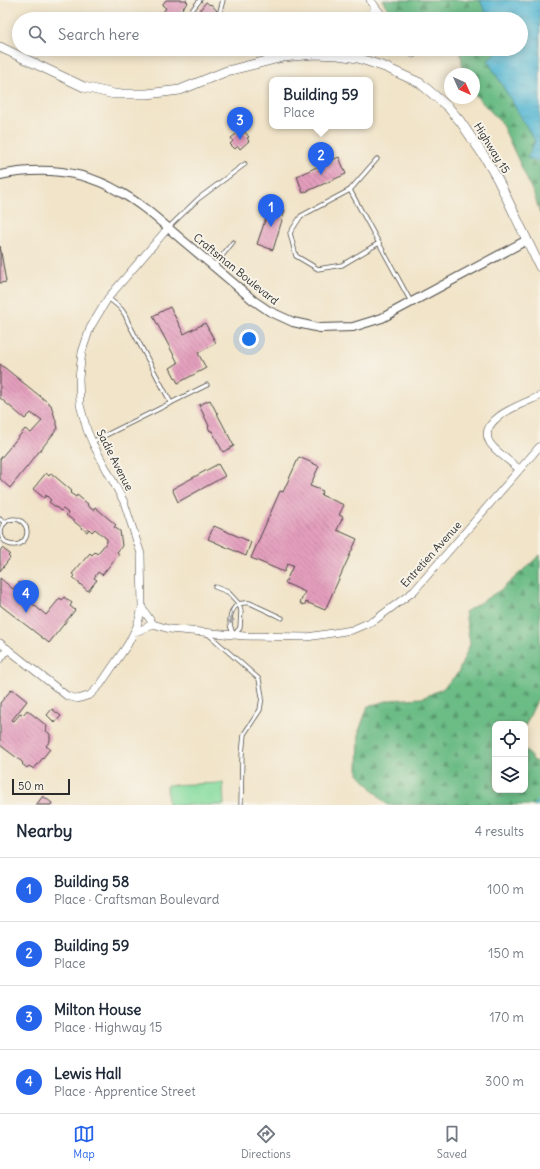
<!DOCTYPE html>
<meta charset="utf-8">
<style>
:root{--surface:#fff;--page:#f6f6f7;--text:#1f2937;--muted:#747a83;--line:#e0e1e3;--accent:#2563eb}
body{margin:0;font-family:Delius,sans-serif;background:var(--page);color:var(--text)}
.controls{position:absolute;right:12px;bottom:12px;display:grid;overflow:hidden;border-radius:8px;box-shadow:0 2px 10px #0003}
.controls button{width:36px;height:36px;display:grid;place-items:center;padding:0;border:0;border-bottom:1px solid var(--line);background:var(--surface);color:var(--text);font:20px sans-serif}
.compass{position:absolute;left:444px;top:68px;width:36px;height:36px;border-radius:50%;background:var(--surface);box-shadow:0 2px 10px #0003;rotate:135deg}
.scale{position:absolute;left:12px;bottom:10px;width:58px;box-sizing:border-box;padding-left:4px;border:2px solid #2b2b2b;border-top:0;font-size:11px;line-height:14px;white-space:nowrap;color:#2b2b2b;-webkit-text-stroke:3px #f7f3e8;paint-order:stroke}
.you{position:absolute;left:249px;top:339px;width:14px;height:14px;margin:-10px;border:3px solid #fff;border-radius:50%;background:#1a73e8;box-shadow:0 0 0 6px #1a73e833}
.badge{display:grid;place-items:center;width:26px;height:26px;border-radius:50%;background:var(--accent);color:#fff;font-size:13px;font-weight:700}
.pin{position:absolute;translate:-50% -33px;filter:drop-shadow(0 1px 2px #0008)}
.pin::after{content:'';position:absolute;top:21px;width:14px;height:12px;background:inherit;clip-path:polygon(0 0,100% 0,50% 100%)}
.popup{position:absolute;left:269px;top:77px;width:104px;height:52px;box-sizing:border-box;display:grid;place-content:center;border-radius:8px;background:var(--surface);filter:drop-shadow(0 1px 3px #0005);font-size:13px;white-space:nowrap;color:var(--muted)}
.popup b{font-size:15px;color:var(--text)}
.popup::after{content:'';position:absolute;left:50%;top:100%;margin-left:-8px;border:8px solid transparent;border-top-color:var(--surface)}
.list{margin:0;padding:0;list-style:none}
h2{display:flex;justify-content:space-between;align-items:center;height:52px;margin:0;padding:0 16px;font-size:17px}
h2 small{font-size:13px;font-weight:400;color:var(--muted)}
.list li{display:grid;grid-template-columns:26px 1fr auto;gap:12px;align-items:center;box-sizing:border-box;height:64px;padding:0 16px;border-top:1px solid var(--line)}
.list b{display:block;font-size:15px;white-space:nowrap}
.list p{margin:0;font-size:13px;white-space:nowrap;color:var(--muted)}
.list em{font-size:13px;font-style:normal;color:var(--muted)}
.icon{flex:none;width:22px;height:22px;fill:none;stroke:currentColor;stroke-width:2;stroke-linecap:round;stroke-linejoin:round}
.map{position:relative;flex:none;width:540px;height:805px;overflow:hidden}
.search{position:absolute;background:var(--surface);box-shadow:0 2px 10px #0003;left:12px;right:12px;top:12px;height:44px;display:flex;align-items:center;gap:10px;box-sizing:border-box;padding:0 14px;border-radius:22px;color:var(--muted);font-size:15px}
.sheet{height:308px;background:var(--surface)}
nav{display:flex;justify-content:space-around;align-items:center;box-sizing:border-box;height:56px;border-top:1px solid var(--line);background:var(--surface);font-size:11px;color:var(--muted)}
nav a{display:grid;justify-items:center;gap:2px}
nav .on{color:var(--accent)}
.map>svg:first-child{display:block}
</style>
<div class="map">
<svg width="540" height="805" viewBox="0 0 540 805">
<defs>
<pattern id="forest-firs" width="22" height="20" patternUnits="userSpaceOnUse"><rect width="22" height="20" fill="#6cbc86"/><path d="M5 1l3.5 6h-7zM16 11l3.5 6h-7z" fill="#59996e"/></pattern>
<pattern id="water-ripples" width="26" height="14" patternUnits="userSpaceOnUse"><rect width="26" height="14" fill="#53b6d2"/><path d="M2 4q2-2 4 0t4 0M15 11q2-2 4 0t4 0" fill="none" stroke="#4594ab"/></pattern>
<pattern id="building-back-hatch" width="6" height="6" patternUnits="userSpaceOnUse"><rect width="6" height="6" fill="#e49fbd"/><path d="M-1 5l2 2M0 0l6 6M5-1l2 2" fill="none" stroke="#b9829a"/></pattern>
</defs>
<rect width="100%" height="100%" fill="#f7f3e8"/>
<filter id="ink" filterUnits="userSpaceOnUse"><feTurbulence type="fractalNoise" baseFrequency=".025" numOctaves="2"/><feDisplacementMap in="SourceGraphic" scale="8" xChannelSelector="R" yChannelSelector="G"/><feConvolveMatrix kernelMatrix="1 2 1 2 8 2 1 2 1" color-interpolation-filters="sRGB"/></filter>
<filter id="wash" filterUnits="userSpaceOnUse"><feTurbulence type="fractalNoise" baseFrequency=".012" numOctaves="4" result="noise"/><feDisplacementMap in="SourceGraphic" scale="16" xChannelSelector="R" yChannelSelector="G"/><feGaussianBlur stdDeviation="0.9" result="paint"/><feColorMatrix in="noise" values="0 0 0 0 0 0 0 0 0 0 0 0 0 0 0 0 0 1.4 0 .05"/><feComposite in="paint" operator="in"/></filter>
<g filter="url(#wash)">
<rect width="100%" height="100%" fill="#f1e4c9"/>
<g fill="url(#forest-firs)" stroke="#4c7458">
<polygon points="382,0 490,0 500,19 395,19"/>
<polygon points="460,49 511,49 540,122 540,214 535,197 501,122 474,94 474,74 464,74"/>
<polygon points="540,555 540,694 525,726 525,724 495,724 495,790 525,790 525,749 533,760 540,763 540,805 387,805 358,773 359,731 368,706 391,700 422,698 442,689 458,673 470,644 465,612 502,589"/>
</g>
<polygon fill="#86dc9f" stroke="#588465" points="223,783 224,805 168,805 167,785"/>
<polygon fill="url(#water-ripples)" stroke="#3f707e" points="480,0 540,0 540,162 527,158 535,141 488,61 499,49 521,49 521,19 488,19"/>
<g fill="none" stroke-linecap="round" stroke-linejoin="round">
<polyline stroke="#53b6d2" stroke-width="2.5" points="535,805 540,800"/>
</g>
<g id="blocks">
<g fill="url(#building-back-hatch)">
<polygon points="166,0 187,0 186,1 188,2 174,19 167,19 162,14 166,8 162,5"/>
<polygon points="206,2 210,5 211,4 217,11 211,19 193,19"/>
<polygon points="240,131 243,134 245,132 249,137 247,138 249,141 240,149 238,146 235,149 230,144 233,141 231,138"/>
<polygon points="339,157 346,174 303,193 297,176"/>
<polygon points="270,206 285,210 273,250 257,244"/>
<polygon points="0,246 6,282 0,283"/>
<polygon points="170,307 184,334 205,323 216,343 198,353 206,368 178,383 170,368 178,363 153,316"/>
<polygon points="0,364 51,405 58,428 10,488 0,479 0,459 25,429 31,433 42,421 31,413 25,419 0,398"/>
<polygon points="210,400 234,446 223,452 212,431 210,431 208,427 209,426 199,405"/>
<polygon points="299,457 319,466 310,486 323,491 321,495 344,505 339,515 343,517 337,530 357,539 325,610 306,602 304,605 300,603 305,592 285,583 293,566 287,564 284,572 251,558 280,491 283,492"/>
<polygon points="218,464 225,476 178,502 172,489"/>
<polygon points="46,473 49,476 51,473 72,491 70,493 76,497 77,495 88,504 87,505 93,510 95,507 116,525 114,527 120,531 122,546 117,552 119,554 102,575 98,572 94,578 97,580 88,591 73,578 75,576 72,574 90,553 92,555 95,552 97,554 107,542 107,539 95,529 92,532 89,529 87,532 66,515 68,513 63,509 61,511 49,502 51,500 46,495 44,498 33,489"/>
<polygon points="214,526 251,542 246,556 208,539"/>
<polygon points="2,548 10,554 8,556 10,558 0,571 0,551"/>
<polygon points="0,578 13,589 19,582 34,595 29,601 46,615 60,598 62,600 64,597 72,603 70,606 75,610 49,643 0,605"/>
<polygon points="12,689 27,701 12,720 14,721 21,713 23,715 27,710 47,726 46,731 50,734 50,741 46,746 50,749 34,769 29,766 27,768 22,764 23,763 21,761 0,745 0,703"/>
<polygon points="52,709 61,716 55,723 47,715"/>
<polygon points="43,796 52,803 51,805 36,805"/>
</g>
</g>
</g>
<g filter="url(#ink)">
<use href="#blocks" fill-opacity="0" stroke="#494743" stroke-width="1"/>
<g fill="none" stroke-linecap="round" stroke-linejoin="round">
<g stroke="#494743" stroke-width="5">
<g id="service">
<polyline points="185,19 200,0"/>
<polyline points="216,19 219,15 223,0"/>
<polyline points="377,159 350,190 301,216 290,233 296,256 318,269 342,265 379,243"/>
<polyline points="350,190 411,302"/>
<polyline points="168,228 198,199 245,164"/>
<polyline points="214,266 233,242"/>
<path d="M 108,298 C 118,306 124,309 128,322 L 171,403"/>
<polyline points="92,442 207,385"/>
<polyline points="0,519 5,523"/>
<circle cx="14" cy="532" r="13"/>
<path d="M 215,587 L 228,592 L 239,604 L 241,611 L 240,628 L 234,635 C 226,621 230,600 250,603 L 282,618"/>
<polyline points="208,634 259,679 262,697 260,710 244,734 242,755 241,805"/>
</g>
</g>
<g stroke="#494743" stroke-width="8">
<g id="minor">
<polyline points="370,0 385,19"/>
<polyline points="373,19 374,5"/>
<polyline points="410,49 413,54"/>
<polyline points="358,58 361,49"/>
<path d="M 519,469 C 512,463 494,450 490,443 C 475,419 525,403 540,396"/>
<polyline points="142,608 153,624 169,629 245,636 307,637 352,630 375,620 414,591 540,446"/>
<polyline points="134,633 153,624"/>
<polyline points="0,643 67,696 78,699 90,695 100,685 128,644 137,626 142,608 141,554 124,502 93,444 87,430 80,405 79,378 82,352 90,328 108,298 168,228"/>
<polyline points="0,659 8,649"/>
</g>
</g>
<g stroke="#494743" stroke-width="10">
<path id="tertiary" d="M 0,175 C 40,167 82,170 118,191 C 141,203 161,222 181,239 C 205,259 229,279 253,300 L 269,311 L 293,322 L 320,328 L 353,327 L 382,318 L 527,240"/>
</g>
<g stroke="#494743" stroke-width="10">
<polyline id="secondary" points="0,47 84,87 114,94 147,94 180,90 227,71 283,57 315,54 338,55 358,58 385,67 420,83 448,107 460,121 486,159 498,180 540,267"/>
</g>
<use href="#service" stroke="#fff" stroke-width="3.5"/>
<use href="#minor" stroke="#fff" stroke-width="7"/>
<use href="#tertiary" stroke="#fff" stroke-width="8"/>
<use href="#secondary" stroke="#fff" stroke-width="9"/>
</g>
<defs><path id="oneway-shaft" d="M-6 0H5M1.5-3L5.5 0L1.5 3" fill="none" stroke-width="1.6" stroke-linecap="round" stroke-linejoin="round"/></defs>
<use stroke="#a0a0a0" href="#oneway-shaft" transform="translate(231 618) rotate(97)"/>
</g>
<g text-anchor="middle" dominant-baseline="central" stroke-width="4" stroke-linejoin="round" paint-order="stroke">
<g font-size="11" fill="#2b2b2b" stroke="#f7f3e8">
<text transform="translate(492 148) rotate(58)">Highway 15</text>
<text transform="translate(236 269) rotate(39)">Craftsman Boulevard</text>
<text transform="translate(115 460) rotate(63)">Sadie Avenue</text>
<text transform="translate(431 554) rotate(-48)">Entretien Avenue</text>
</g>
</g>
</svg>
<div class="controls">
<button><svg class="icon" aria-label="locate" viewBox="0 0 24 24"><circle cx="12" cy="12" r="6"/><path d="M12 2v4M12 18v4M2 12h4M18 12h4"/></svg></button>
<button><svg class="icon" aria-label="layers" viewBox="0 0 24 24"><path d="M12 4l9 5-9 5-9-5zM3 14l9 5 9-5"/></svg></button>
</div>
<svg class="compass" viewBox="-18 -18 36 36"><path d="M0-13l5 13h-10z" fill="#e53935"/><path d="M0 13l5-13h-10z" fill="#747a83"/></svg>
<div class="scale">50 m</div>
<div class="you"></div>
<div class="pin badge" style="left:271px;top:227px">1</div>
<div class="pin badge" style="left:321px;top:175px">2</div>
<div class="popup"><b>Building 59</b>Place</div>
<div class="pin badge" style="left:240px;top:140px">3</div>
<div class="pin badge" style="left:26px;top:613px">4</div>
<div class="search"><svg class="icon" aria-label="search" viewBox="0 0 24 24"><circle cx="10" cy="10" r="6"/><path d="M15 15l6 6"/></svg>Search here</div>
</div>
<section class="sheet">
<h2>Nearby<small>4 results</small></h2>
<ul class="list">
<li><span class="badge">1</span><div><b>Building 58</b><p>Place · Craftsman Boulevard</p></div><em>100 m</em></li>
<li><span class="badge">2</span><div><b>Building 59</b><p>Place</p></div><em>150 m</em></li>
<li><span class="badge">3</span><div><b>Milton House</b><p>Place · Highway 15</p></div><em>170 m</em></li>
<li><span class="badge">4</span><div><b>Lewis Hall</b><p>Place · Apprentice Street</p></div><em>300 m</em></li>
</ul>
</section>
<nav>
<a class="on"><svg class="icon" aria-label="map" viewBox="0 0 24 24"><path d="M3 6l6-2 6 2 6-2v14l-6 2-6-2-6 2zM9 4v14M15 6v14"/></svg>Map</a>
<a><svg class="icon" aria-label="directions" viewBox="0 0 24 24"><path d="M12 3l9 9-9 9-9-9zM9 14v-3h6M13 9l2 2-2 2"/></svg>Directions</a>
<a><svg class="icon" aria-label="saved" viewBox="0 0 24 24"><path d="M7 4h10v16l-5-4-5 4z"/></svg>Saved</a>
</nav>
